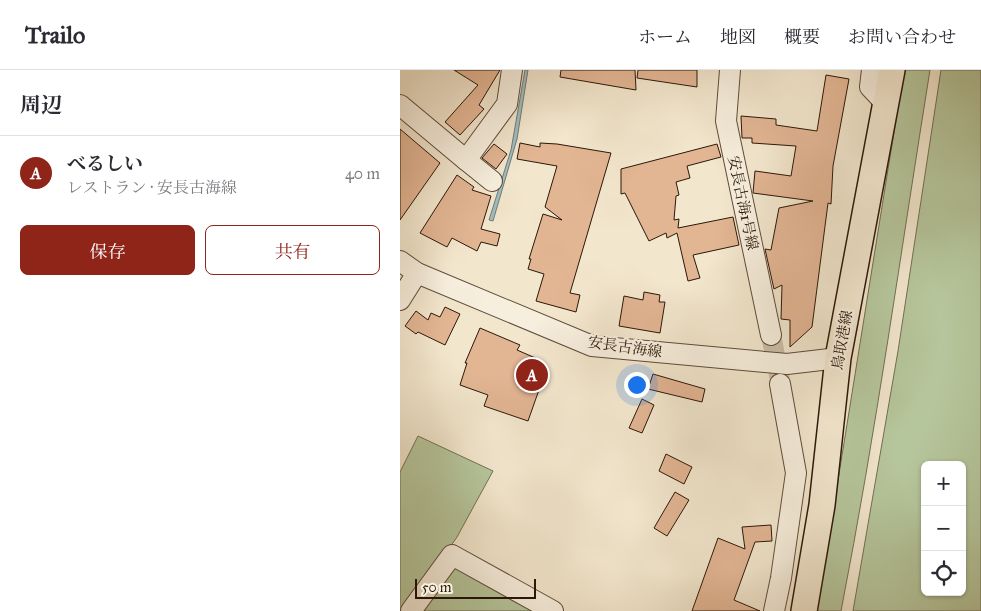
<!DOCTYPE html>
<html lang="ja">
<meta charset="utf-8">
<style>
:root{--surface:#fff;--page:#f2f2f3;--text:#2b2b33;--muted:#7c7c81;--line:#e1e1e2;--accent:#8f2418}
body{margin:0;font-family:"IM FELL Great Primer","Noto Serif JP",serif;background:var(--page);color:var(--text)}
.controls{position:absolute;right:15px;bottom:15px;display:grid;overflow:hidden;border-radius:8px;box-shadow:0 1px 4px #0004}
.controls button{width:45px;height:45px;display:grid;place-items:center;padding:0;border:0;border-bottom:1px solid var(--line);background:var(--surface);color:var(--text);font:25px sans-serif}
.scale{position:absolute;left:15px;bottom:12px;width:121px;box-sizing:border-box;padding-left:5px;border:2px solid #2c1709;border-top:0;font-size:14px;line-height:18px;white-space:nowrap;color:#2c1709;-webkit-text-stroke:4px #f7efde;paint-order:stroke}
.you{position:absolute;left:236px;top:314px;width:18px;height:18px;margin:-12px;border:4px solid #fff;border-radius:50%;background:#1a73e8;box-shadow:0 0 0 8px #1a73e833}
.badge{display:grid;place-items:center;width:32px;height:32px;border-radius:50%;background:var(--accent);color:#fff;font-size:16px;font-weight:700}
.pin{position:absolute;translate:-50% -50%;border:2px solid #fff;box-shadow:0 1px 5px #0006}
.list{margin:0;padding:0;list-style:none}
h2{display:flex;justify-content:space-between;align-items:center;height:65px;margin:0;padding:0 20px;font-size:21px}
h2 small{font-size:16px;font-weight:400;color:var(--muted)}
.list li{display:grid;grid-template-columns:32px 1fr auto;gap:15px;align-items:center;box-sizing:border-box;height:75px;padding:0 20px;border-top:1px solid var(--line)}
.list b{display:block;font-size:19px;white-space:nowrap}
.list p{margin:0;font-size:16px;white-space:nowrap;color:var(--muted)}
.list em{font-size:16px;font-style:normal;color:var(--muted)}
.actions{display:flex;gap:10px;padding:15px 20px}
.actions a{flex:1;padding:11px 0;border:1px solid var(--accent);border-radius:8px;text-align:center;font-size:18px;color:var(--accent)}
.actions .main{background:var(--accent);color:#fff}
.icon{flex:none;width:28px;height:28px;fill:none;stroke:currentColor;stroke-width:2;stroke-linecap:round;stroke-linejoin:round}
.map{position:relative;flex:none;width:581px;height:541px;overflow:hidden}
header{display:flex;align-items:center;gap:30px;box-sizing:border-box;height:70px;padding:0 25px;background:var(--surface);border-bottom:1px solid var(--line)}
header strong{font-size:24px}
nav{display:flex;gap:28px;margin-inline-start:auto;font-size:18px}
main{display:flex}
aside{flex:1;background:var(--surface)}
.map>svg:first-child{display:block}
</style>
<header>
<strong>Trailo</strong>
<nav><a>ホーム</a><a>地図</a><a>概要</a><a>お問い合わせ</a></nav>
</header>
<main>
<aside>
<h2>周辺<small></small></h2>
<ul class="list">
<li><span class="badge">A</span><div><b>べるしい</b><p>レストラン · 安長古海線</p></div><em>40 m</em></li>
</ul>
<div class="actions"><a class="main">保存</a><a>共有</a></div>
</aside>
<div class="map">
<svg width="581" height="541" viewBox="0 0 581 541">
<rect width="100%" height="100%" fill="#f2e6cd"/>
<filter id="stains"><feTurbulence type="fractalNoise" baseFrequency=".004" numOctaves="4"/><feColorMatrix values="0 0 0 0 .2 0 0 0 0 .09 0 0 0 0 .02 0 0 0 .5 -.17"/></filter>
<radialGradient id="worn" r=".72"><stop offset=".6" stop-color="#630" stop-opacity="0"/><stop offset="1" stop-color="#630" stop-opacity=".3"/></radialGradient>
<g fill="#b6c69c" stroke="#716e52" fill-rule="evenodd">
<path d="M 504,0 L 530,0 C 501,180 476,362 441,541 L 417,541 Z"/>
<path d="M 541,0 L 581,0 L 581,541 L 453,541 L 498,281 ZM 525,395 L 562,395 L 562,522 L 525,522 Z"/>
<polygon points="18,366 93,401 57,467 5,541 0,541 0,402"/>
<polygon points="53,491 145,541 16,541"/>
</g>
<polygon fill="#9fbdc1" stroke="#717b77" points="125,0 128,0 117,69 93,151 89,150 111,80"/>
<g fill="#e2b593" stroke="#2c1709">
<polygon points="54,0 100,0 79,35 84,39 60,65 45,52 78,15"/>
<polygon points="161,0 235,0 236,20 160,7"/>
<polygon points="238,0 297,0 297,17 237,8"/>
<polygon points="426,5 449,9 433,96 431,134 428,133 412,257 390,277 390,250 381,249 382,215 374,219 365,179 371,180 379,138 413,131 353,123 355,101 391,106 396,76 352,73 352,68 342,68 341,46 376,49 376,55 417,61"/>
<polygon points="0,59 40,93 0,150"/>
<polygon points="120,73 140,77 140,73 157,74 211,83 170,223 180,225 176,242 136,231 144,204 128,199 131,189 129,189 143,144 162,150 145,137 157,96 117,89"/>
<polygon points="94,74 107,84 96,99 82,88"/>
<polygon points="317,74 321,87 287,96 290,108 276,112 279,125 276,126 274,150 279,149 278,158 333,147 339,175 293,185 300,208 288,211 277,163 267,168 266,163 249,171 225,123 221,124 221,99"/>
<polygon points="57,105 74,117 72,120 91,126 81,159 100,164 97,176 81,172 77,181 52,168 47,177 20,163"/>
<polygon points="244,222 260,225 259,232 265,232 260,263 219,256 224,226 243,230"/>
<polygon points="45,237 60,244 45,275 18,262 16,264 5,256 16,241 28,250 31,243 40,247"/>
<polygon points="80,258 120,275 117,280 140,290 137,296 146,300 128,351 84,336 88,325 60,315 67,293 65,293"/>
<polygon points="253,304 305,319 302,332 248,319"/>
<polygon points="242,329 254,335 242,363 229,358"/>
<polygon points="266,384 292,397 284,414 259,401"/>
<polygon points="275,422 289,430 267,466 254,458"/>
<polygon points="371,455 372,471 355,472 334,530 360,541 292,541 318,468 345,479 342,457"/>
</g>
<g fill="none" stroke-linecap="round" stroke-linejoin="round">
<polyline stroke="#cabda6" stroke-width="20" stroke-dasharray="20 10" stroke-linecap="butt" points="371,265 380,310"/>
<g stroke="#5e4b3a" stroke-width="22">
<g id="minor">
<polyline points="330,0 326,51 371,265"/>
<polyline points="472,0 470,17 486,34"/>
<polyline points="0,35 66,90 107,34 112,0"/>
<polyline points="66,90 92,111"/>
<polyline points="0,191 17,203 192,276 387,294 438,288"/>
<polyline points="0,230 17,203"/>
<polyline points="11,541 52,485 153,541"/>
<polyline points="374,541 381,508 396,403 380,314"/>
</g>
</g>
<g stroke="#2c1709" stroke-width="28">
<polyline id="major" points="404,541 422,435 438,288 492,0"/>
</g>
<use href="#minor" stroke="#f7efde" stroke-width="20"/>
<use href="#major" stroke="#f2e6cd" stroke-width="25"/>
</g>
<g text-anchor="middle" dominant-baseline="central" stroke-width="4.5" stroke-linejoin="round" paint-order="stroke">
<g font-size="15" fill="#2c1709" stroke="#f7efde">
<text transform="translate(343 133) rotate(78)">安長古海1号線</text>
<text transform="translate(442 270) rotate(-80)">鳥取港線</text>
<text transform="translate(225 277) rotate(8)">安長古海線</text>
</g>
</g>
<rect width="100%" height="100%" filter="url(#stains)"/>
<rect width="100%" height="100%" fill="url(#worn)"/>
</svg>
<div class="controls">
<button>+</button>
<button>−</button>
<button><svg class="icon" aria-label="locate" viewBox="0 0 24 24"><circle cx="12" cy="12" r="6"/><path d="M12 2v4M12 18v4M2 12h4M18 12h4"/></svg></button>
</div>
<div class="scale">50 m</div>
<div class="you"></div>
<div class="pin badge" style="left:132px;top:305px">A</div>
</div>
</main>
